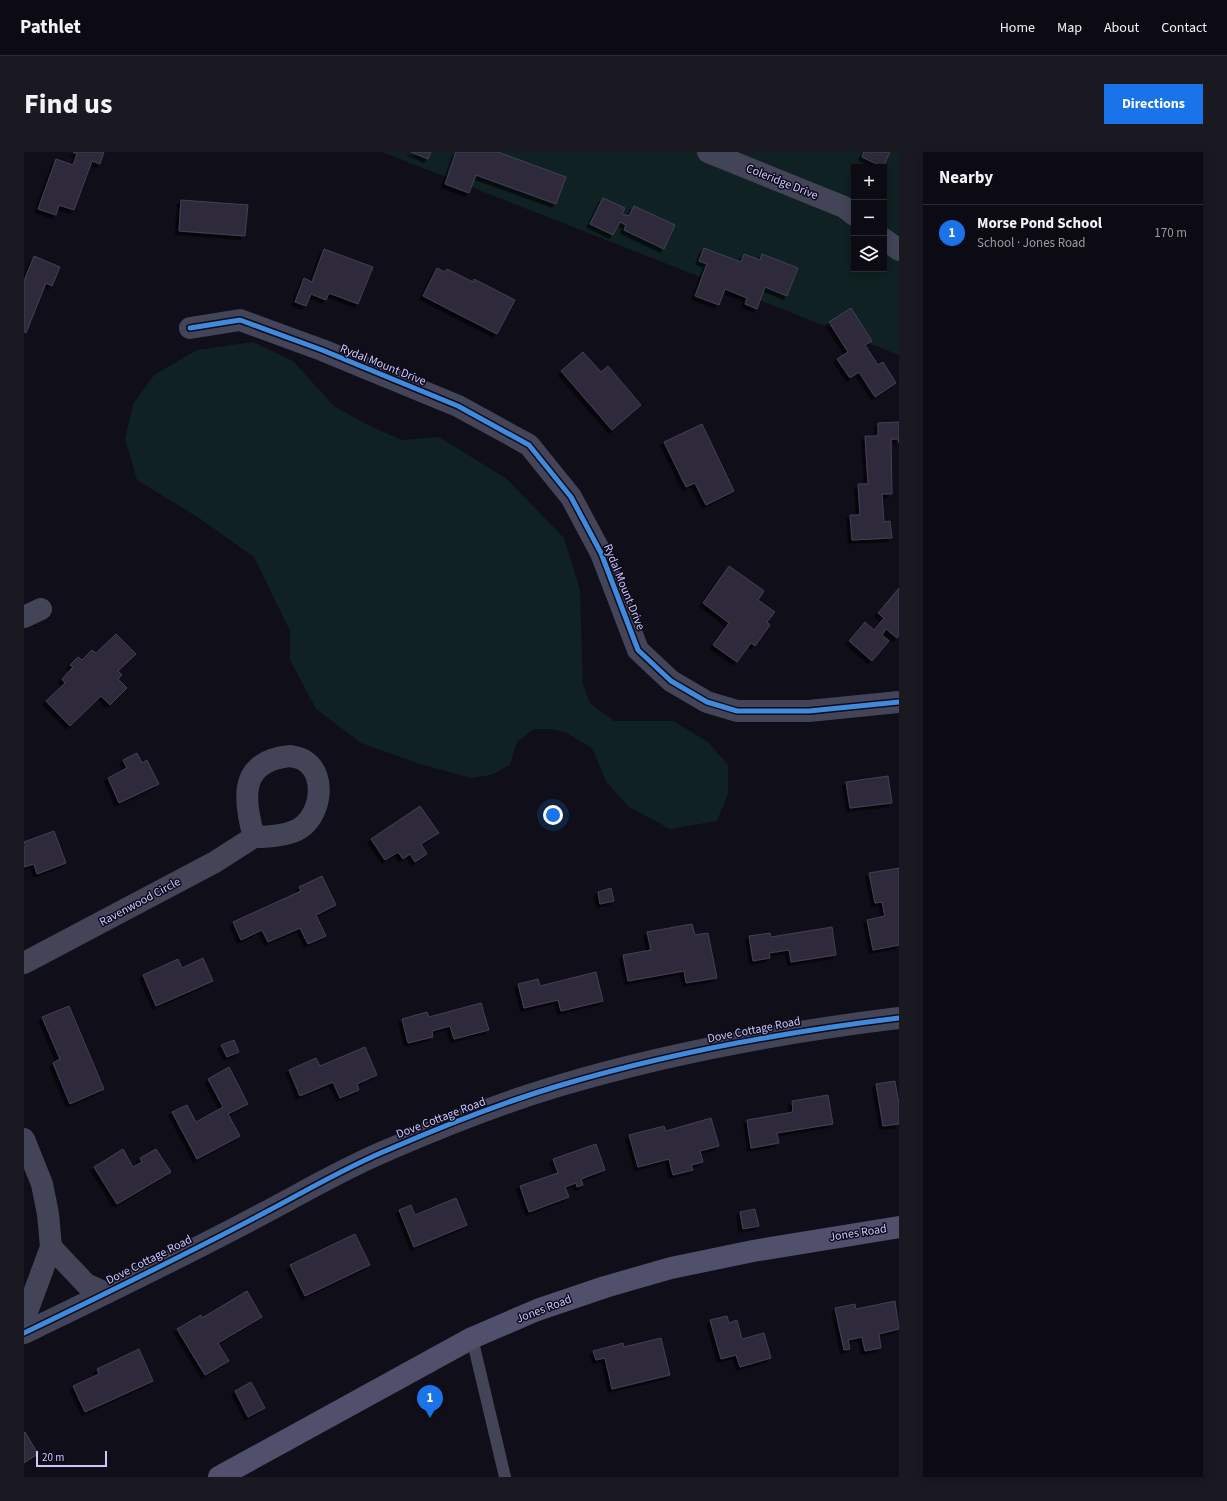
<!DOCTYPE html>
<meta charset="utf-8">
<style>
:root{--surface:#0c0a12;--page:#1a1820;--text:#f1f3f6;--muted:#9a9a9f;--line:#2c2b32;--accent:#1a73e8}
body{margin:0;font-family:"Source Sans 3",sans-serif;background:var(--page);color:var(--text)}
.controls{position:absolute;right:12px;top:12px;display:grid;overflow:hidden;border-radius:0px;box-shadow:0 2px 10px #0003}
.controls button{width:36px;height:36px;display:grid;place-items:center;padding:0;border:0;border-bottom:1px solid var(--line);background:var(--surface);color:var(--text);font:20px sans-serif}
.scale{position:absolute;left:12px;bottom:10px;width:71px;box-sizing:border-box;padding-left:4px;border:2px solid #cbc7fd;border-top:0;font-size:11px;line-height:14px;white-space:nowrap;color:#cbc7fd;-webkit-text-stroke:3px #0d0b1b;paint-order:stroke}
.you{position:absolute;left:529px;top:663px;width:14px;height:14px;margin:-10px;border:3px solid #fff;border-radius:50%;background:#1a73e8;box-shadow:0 0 0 6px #1a73e833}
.badge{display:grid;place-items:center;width:26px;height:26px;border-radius:50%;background:var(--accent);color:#fff;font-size:13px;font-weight:700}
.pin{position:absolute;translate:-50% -33px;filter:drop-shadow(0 1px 2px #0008)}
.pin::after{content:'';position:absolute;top:21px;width:14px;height:12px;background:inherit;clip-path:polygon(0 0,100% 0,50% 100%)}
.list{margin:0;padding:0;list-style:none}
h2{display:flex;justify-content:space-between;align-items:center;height:52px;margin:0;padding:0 16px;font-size:17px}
h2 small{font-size:13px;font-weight:400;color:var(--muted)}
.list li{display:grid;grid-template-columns:26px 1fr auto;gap:12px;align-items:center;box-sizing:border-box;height:56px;padding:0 16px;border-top:1px solid var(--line)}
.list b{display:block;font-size:15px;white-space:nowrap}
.list p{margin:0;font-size:13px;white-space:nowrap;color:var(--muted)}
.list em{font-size:13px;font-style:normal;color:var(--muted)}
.icon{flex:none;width:22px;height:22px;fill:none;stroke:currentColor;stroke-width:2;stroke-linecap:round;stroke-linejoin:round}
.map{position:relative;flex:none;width:875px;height:1325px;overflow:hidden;border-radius:0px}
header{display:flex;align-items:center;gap:24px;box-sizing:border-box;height:56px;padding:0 20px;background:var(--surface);border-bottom:1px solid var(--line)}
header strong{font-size:19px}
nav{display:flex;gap:22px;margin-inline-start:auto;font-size:14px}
.intro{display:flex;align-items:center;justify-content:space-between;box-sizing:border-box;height:96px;padding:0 24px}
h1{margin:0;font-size:28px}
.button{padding:10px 18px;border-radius:0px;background:var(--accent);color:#fff;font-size:14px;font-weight:700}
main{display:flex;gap:24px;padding:0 24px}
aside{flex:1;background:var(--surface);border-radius:0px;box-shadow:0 2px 10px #0003}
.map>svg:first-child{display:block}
</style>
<header>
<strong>Pathlet</strong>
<nav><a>Home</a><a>Map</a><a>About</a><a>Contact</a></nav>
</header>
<div class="intro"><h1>Find us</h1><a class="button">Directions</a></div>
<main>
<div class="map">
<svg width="875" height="1325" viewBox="0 0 875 1325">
<defs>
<filter id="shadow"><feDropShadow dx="-3.5" dy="3.5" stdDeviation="0" flood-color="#0009"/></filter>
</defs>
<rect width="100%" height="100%" fill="#100e18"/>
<g fill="#0f2122" fill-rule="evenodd">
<path d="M 358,0 L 875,0 L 875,203 ZM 830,15 L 860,15 L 860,117 L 830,117 Z"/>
<polygon points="229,190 269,209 310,254 342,272 378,288 415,285 483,327 540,386 556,438 559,532 566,551 590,569 649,569 684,590 704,613 704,642 693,669 646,677 605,655 583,631 568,596 541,580 526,577 510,577 493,590 486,613 467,623 447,626 396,612 337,591 292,557 266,508 266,479 230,405 175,366 113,328 101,287 109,252 130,223 173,198"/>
</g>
<g fill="#2e2b3b" stroke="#434056" filter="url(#shadow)">
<polygon points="80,0 76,12 68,9 50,58 35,53 32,63 14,57 32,7 49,13 53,2 49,0"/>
<polygon points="387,0 407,0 404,7"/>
<polygon points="432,0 474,0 542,25 532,52 452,23 445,41 421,32"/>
<polygon points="840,0 866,0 859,15 838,5"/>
<polygon points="579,46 601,56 598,62 605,64 610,54 651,73 640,97 600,78 602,73 596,70 589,83 566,72"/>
<polygon points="157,48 224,53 221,84 155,79"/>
<polygon points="680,96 717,110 720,102 736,108 738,102 774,116 763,144 741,135 733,157 721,152 723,146 701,137 695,153 671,144 683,112 675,109"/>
<polygon points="300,97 349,115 334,152 305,141 302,148 287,142 282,154 271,150 280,126 288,130"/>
<polygon points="10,104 36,115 28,134 22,131 2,181 0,180 0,129"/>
<polygon points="413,116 421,120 423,117 449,130 450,127 491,148 473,182 399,144"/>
<polygon points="827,156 848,189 841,193 854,213 859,210 872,231 851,245 835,220 826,226 813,207 824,200 805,170"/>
<polygon points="559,200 577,220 584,214 617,253 588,278 537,219"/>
<polygon points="875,270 875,291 874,287 867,287 868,342 858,342 860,370 866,369 868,386 828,388 826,363 836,363 834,332 844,332 841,284 854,284 854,271"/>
<polygon points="678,272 710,339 682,353 671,331 662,335 640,290"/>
<polygon points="705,414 740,439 734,448 751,460 743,470 746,473 731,494 727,491 713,510 689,493 705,471 679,451"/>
<polygon points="875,436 875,484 873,486 862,477 858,483 865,489 848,509 825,489 841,470 850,478 860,466 854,461"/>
<polygon points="92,482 112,502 94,519 98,523 94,527 103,536 86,553 77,544 46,574 22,549 41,531 38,527 49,515 46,513 54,505 58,508 68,498 72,501"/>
<polygon points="113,601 118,611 123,608 135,632 95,651 84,626 103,616 99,608"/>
<polygon points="864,624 868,651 826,656 822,630"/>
<polygon points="396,654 415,681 397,692 403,702 391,710 386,702 379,707 374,700 361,708 347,687"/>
<polygon points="30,679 42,711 13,722 10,712 0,715 0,695 2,694 0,690"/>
<polygon points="875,716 875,793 849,798 843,768 861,764 858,750 851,751 845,721"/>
<polygon points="298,724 312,753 292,763 302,784 284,792 276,776 244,790 238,778 217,788 209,770 277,739 275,735"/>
<polygon points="587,736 590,749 576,752 574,740"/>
<polygon points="668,772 671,783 684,781 693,826 662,831 660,819 604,829 599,803 627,798 623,780"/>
<polygon points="808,775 812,803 767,810 765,798 745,801 746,806 729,809 725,784 746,781 747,785"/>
<polygon points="179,806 189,829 132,854 119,823 154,807 158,816"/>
<polygon points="572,820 579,849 537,859 534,848 500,856 494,832 514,827 516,834"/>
<polygon points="457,851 465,878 430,887 426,874 408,879 409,885 384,891 378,867 403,860 405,865"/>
<polygon points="45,854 80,937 46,952 29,911 36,907 18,865"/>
<polygon points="210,888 215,900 203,905 197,893"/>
<polygon points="341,895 353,923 333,932 335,938 316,946 309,930 276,944 265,918 292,906 296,914"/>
<polygon points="205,915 224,952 204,962 216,984 173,1007 148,960 163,953 172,970 199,955 184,927"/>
<polygon points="871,929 875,952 875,972 859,974 852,932"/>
<polygon points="804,943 809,972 753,981 755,991 727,996 723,968 769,960 768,949"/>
<polygon points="687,966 695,994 676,999 679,1010 667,1013 669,1018 649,1023 645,1007 614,1015 605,983 640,974 642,979"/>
<polygon points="572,992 581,1018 557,1027 559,1033 553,1035 552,1031 541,1035 545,1045 505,1060 496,1034 534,1021 529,1007"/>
<polygon points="99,997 109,1015 118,1010 116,1006 132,997 147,1020 93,1052 70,1015"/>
<polygon points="432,1046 443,1073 390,1095 375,1058 387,1053 391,1063"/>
<polygon points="731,1057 735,1074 719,1077 716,1060"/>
<polygon points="331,1082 346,1113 281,1144 266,1113"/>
<polygon points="223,1139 238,1165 194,1191 205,1209 181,1223 153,1177 177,1163 178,1166"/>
<polygon points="871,1149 875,1177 855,1182 857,1196 841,1199 838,1185 824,1188 826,1197 820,1198 811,1156 831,1152 832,1157"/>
<polygon points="703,1164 705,1171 713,1168 718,1187 740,1181 747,1206 716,1215 712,1203 697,1207 686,1168"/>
<polygon points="637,1186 646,1223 588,1237 581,1206 572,1208 569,1199 599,1191 600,1195"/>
<polygon points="115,1197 129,1229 61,1260 49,1234 75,1222 73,1217"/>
<polygon points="227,1230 241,1256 224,1265 211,1239"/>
<polygon points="1,1280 14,1302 0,1311 0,1281"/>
</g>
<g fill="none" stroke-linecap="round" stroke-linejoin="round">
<polyline stroke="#444458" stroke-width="12" points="448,1186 481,1325"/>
<g stroke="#444458" stroke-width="22">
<polyline points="684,0 820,55 830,63"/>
<polyline points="860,87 875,98"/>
<polyline points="166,176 216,168 298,198 434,254 505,293 547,345 577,401 614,498 647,529 683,550 713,559 785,559 875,550"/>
<polyline points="0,465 17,457"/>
<path d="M 266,604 C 270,605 277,606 281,609 C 304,624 296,667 273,678 C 260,684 244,685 230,685 C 219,646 215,609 266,604 Z"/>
<polyline points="0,811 191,710 230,685"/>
<polyline points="0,987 18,1032 24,1062 27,1095 0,1168"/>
<polyline points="27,1095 62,1132 82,1141"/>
<path d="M 0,1181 C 81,1142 161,1103 240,1061 C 282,1039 322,1015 366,997 C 421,973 477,951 534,934 C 645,901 760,880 875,866"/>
</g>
<polyline stroke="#51506c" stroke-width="22" points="195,1325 448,1186 513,1158 581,1135 647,1116 729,1099 875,1075"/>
<g stroke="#0d0b1b" stroke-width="8">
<g id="cycleway">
<polyline points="166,176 216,168 298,198 434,254 505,293 547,345 577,401 614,498 647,529 683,550 713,559 785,559 875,550"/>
<path d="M 0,1181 C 81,1142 161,1103 240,1061 C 282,1039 322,1015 366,997 C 421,973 477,951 534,934 C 645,901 760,880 875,866"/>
</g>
</g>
<use href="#cycleway" stroke="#408adc" stroke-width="5"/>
</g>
<g text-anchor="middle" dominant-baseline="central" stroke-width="3" stroke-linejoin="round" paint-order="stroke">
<g font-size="12" fill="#cbc7fd" stroke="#0d0b1b">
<text transform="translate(758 30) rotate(22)">Coleridge Drive</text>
<text transform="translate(359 213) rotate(22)">Rydal Mount Drive</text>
<text transform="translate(600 435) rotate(68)">Rydal Mount Drive</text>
<text transform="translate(116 750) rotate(-28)">Ravenwood Circle</text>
<text transform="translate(730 878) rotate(-11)">Dove Cottage Road</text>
<text transform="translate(417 966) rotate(-21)">Dove Cottage Road</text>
<text transform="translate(834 1081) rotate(-9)">Jones Road</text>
<text transform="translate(125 1108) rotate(-27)">Dove Cottage Road</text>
<text transform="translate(520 1157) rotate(-21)">Jones Road</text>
</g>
</g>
</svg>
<div class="controls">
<button>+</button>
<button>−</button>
<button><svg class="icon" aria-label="layers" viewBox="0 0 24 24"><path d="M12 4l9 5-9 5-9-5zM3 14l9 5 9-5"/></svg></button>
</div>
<div class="scale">20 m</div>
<div class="you"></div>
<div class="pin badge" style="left:406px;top:1266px">1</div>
</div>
<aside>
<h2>Nearby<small></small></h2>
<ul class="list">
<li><span class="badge">1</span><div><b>Morse Pond School</b><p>School · Jones Road</p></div><em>170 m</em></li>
</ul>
</aside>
</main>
